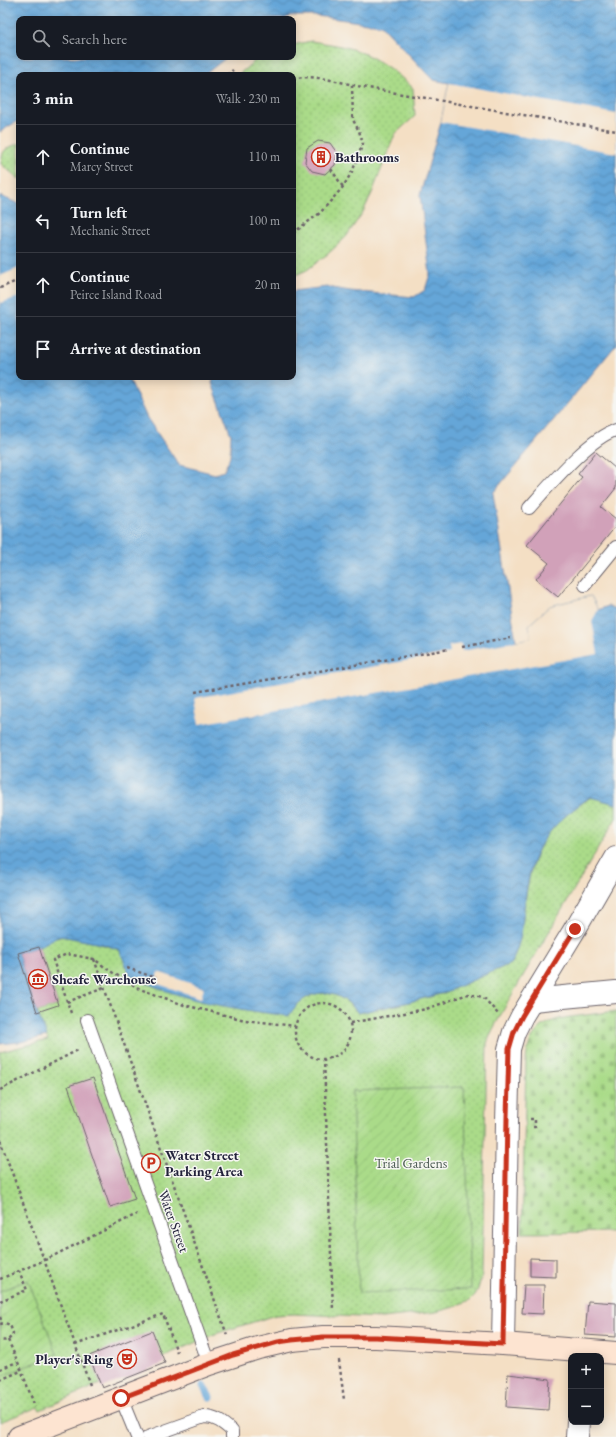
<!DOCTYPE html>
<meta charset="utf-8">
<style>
:root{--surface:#171b24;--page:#20242c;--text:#f1f3f6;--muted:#9ea1a6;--line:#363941}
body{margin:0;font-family:"EB Garamond",serif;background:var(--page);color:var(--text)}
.controls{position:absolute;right:12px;bottom:12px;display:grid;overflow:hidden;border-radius:8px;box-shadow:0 2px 10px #0003}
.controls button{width:36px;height:36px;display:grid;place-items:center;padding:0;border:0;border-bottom:1px solid var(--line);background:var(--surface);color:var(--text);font:20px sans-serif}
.stop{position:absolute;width:12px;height:12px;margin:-9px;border:3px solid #c8321e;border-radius:50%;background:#fff}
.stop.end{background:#c8321e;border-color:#fff;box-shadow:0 1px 4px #0008}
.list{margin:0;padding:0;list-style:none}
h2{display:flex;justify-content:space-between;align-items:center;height:52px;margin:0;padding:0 16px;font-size:17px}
h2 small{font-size:13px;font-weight:400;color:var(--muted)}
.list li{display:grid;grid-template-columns:26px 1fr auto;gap:12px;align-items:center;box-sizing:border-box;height:64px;padding:0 16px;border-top:1px solid var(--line)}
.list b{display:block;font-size:15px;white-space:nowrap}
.list p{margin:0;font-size:13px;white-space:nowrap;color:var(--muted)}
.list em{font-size:13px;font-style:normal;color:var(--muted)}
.icon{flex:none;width:22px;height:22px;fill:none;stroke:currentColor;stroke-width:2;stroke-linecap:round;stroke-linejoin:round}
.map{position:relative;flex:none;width:616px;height:1437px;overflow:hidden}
.search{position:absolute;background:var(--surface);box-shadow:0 2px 10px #0003;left:16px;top:16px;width:280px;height:44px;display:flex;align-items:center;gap:10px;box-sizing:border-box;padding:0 14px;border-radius:8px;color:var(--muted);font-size:15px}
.panel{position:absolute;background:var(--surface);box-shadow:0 2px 10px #0003;left:16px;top:72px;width:280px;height:308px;border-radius:8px}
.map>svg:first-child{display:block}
</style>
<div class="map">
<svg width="616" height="1437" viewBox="0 0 616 1437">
<defs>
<pattern id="cemetery-stones" width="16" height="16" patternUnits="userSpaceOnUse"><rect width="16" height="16" fill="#aadb89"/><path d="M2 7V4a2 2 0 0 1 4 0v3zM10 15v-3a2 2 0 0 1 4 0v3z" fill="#92bc77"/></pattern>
<pattern id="park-dots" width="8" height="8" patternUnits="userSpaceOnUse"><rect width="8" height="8" fill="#aadb89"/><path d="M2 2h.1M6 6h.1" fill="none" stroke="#92bc77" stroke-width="1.8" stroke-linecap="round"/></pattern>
<pattern id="garden-furrows" width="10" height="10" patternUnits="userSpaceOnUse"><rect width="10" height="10" fill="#aadb89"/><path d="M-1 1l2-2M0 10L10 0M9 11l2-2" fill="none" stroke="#92bc77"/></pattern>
<pattern id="water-waves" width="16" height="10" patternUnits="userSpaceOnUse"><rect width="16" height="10" fill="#65a6d8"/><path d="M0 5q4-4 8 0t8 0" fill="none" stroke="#5387b0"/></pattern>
</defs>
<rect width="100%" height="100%" fill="#f6f6f2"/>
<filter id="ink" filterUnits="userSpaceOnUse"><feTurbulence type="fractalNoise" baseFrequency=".025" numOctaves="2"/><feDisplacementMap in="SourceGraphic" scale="8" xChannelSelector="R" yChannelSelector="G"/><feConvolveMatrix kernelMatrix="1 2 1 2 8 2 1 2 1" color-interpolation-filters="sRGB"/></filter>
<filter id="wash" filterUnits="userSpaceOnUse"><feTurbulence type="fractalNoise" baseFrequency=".012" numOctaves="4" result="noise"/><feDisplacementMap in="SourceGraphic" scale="16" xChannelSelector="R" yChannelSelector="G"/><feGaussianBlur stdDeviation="0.9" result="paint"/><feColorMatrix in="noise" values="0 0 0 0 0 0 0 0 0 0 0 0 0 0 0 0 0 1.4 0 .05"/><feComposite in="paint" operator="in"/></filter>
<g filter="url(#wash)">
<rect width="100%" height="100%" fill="#f4dfc4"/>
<path fill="url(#cemetery-stones)" stroke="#667e62" d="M 616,1011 L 616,1201 L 613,1232 L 522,1233 L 526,1061 C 529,1026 548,1019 579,1016 C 591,1014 604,1013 616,1011 Z"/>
<g fill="url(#park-dots)" stroke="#667e62">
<path d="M 311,41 C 322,43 334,44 345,47 C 372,54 393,69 413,88 L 415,116 L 395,134 L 372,193 L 363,212 L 346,237 L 329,253 L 307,270 L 293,276 L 293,75 L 238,75 L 259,57 L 293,57 L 293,45 Z"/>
<path d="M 19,143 L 19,179 L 1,164 C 3,147 5,150 19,143 Z"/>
<path d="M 591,797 L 616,804 L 616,818 L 510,998 L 492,1031 L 487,1043 L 482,1275 L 478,1289 L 475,1295 L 470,1300 L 454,1307 L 436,1312 L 382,1318 L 294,1314 L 276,1315 L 215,1334 L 40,1410 L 38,1407 L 0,1422 L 0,1052 L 48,1040 L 37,1012 L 58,1005 L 39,947 C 45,943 52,938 59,937 C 68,935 107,946 119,949 L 130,975 L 154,986 L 178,994 L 292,1010 C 313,985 339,989 358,1013 L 405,1003 L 444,993 L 512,963 C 515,953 520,943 521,933 C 526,900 527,860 549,833 C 561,818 575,808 591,797 Z"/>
</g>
<g fill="url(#garden-furrows)" stroke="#667e62">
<polygon points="464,1087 471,1289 359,1293 352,1091"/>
<polygon points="28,1280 57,1354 0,1377 0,1291"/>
</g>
<path fill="url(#water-waves)" stroke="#44648a" d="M 0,0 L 616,0 L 616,345 L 493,493 L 516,641 L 532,638 L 529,625 L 550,606 L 591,596 L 598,610 L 608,606 L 616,609 L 616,804 L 590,797 C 575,808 561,818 549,833 C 526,860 526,900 521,933 C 520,943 515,953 512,963 L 444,993 L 405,1003 L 358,1013 C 338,986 306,986 289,1016 C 234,1009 179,1001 130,975 L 119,949 L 116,949 L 106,945 L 61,936 L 51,940 L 39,947 L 18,953 L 37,1012 L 47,1036 L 20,1042 L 0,1044 L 0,196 L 19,204 L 19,377 L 128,377 L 147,418 L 179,465 L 215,474 L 224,471 L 230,457 L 231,435 L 212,383 L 214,377 L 293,377 L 293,291 L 327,287 L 350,291 L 414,297 L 425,290 L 430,274 L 420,195 L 441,122 L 449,83 L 433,80 L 381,25 L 317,16 L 290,16 L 285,19 L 19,19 L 19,57 L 227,57 L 204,75 L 19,75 L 19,120 L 0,132 Z"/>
<g fill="#f4dfc4">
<polygon points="449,83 616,114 616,153 441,122"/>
<polygon points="19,268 19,297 0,303 0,276"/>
<polygon points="591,596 598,610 592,621 598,654 199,724 195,698 450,653 449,646 461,644 462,651 531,638 529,625 550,606"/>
<polygon points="158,972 204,988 201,998 155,983"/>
</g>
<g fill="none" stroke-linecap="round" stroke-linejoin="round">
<polyline stroke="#65a6d8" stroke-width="7" points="203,1386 210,1397"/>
</g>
<g id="blocks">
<g fill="#d1a1b9">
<polygon points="318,141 330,143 337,153 335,165 325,174 312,171 305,162 307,148"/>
<polygon points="596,452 616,469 616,488 601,507 616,519 616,526 558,597 536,579 549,563 527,545 582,477 578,474"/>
<polygon points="39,947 58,1005 37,1012 18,953"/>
<polygon points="93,1078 135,1199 110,1207 68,1086"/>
<polygon points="530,1258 556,1259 556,1277 530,1276"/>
<polygon points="524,1285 544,1285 543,1314 522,1313"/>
<polygon points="588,1301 616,1303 616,1337 585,1335"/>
<polygon points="152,1331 165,1363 102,1388 89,1356"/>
<polygon points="508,1374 550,1379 548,1410 506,1407"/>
</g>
</g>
</g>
<g filter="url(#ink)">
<use href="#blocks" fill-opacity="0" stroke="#6c646b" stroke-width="1"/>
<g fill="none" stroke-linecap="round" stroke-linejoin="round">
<g stroke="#6c646b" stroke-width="14">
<g id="lane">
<path d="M 529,508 C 548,487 590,437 616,430"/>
<polyline points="585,585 616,547"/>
<polyline points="87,1020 209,1364"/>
<polyline points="121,1398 137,1437"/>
<path d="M 148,1437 L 204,1417 C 216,1417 223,1423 232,1431 L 232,1437"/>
</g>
</g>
<g stroke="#6c646b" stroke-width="24">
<g id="street">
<polyline points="532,1000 616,992"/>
<polyline points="503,1344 507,1122 509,1049 514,1032 522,1016 575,929 616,858"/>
<polyline points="577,1437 578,1422"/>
</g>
</g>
<g stroke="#6c646b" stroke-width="24">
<polyline id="secondary" points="19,1437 209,1364 258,1348 292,1340 323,1337 376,1337 503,1344 616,1353"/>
</g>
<g stroke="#6c646b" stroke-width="2.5" stroke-dasharray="3 3" stroke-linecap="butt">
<polyline points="227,75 233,70"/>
<path d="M 293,79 C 311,73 343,83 362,87 L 616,131"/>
<polyline points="331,169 343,187"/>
<polyline points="293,233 320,213 343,187 353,170 363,143 359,131 353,120 352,85"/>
<polyline points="0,288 19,280"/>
<polyline points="462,647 511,638"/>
<polyline points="195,692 449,649"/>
<polyline points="94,959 227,1335"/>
<polyline points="127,968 156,978"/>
<polyline points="67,1002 104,988"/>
<circle cx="323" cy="1031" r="28"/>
<polyline points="71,1013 53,960 67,954 94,959 110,971 140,989 184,1005 245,1020 295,1026"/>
<polyline points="350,1023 426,1009 468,994 479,996 485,999 498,1014"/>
<polyline points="324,1059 333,1310"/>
<polyline points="0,1090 78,1050"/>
<polyline points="530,1119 535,1119 535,1127 530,1127"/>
<polyline points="0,1140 90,1385"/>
<polyline points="0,1279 45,1260 137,1214"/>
<polyline points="0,1301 27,1290 19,1271"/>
<polyline points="0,1317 2,1323"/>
<path d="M 0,1324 L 5,1323 L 10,1325 L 13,1333 C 11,1339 6,1342 0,1340"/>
<polyline points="8,1340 21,1369 35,1407"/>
<polyline points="75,1345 163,1314 177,1352"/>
<polyline points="339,1360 344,1400"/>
<polyline points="0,1369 17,1362"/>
<polyline points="0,1380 21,1371"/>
</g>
<use href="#lane" stroke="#fff" stroke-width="12"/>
<use href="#street" stroke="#fff" stroke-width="22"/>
<use href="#secondary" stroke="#fde4d1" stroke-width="22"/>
</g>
</g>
<g fill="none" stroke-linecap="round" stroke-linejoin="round" filter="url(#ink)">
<polyline stroke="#c8321e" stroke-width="5" points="121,1398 233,1355 278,1342 292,1340 323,1337 376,1337 503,1344 507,1117 509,1049 514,1032 522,1016 575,929"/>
</g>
<defs>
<g id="building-ring" transform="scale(1)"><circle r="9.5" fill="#f6f6f2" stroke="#c8321e" stroke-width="1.5"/><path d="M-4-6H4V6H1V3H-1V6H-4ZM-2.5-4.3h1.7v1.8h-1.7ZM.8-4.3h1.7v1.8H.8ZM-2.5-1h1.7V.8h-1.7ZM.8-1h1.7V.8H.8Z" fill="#c8321e"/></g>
<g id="museum-ring" transform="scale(1)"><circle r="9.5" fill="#f6f6f2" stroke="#c8321e" stroke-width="1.5"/><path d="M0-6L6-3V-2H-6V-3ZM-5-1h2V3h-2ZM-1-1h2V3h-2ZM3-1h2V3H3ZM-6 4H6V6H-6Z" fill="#c8321e"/></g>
<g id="parking-ring" transform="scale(1)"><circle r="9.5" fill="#f6f6f2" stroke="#c8321e" stroke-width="1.5"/><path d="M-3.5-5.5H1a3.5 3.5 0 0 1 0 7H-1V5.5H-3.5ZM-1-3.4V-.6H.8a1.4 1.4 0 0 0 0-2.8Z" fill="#c8321e"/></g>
<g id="theatre-ring" transform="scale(1)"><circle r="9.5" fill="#f6f6f2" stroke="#c8321e" stroke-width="1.5"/><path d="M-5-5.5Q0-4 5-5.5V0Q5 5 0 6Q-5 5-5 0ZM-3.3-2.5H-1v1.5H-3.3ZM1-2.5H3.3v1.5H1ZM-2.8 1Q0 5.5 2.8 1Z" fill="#c8321e"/></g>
</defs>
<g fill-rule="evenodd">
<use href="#building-ring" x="321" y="157"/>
<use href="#museum-ring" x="38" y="979"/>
<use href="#parking-ring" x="151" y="1163"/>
<use href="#theatre-ring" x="127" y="1359"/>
</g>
<g text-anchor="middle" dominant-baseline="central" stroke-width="3" stroke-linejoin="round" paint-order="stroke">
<g font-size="14" font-weight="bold" fill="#22223b" stroke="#f6f6f2" text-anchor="start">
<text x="335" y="157">Bathrooms</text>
<text x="52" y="979">Sheafe Warehouse</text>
<text x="165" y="1155">Water Street<tspan x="165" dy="16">Parking Area</tspan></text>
<text x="113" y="1359" text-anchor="end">Player's Ring</text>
</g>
<g font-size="14" fill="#4b5a52" stroke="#f6f6f2">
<text x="411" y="1163">Trial Gardens</text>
</g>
<g font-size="14" fill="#22223b" stroke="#f6f6f2">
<text transform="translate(174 1221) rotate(70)">Water Street</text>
</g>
</g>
</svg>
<div class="controls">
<button>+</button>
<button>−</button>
</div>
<div class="stop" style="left:121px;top:1398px"></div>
<div class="stop end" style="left:575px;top:929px"></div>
<div class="search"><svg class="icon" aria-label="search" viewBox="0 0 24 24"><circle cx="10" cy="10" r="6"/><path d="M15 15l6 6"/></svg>Search here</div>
<section class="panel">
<h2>3 min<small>Walk · 230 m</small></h2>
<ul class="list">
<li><svg class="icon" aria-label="ahead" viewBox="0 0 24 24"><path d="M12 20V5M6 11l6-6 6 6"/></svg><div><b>Continue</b><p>Marcy Street</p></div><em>110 m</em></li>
<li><svg class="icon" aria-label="left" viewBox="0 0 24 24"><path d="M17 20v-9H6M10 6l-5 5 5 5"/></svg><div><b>Turn left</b><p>Mechanic Street</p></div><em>100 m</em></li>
<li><svg class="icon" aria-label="ahead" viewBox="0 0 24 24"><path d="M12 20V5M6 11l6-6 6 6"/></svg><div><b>Continue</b><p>Peirce Island Road</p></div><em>20 m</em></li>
<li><svg class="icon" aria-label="arrive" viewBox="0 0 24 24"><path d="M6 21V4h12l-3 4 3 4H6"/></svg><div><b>Arrive at destination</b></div></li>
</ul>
</section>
</div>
